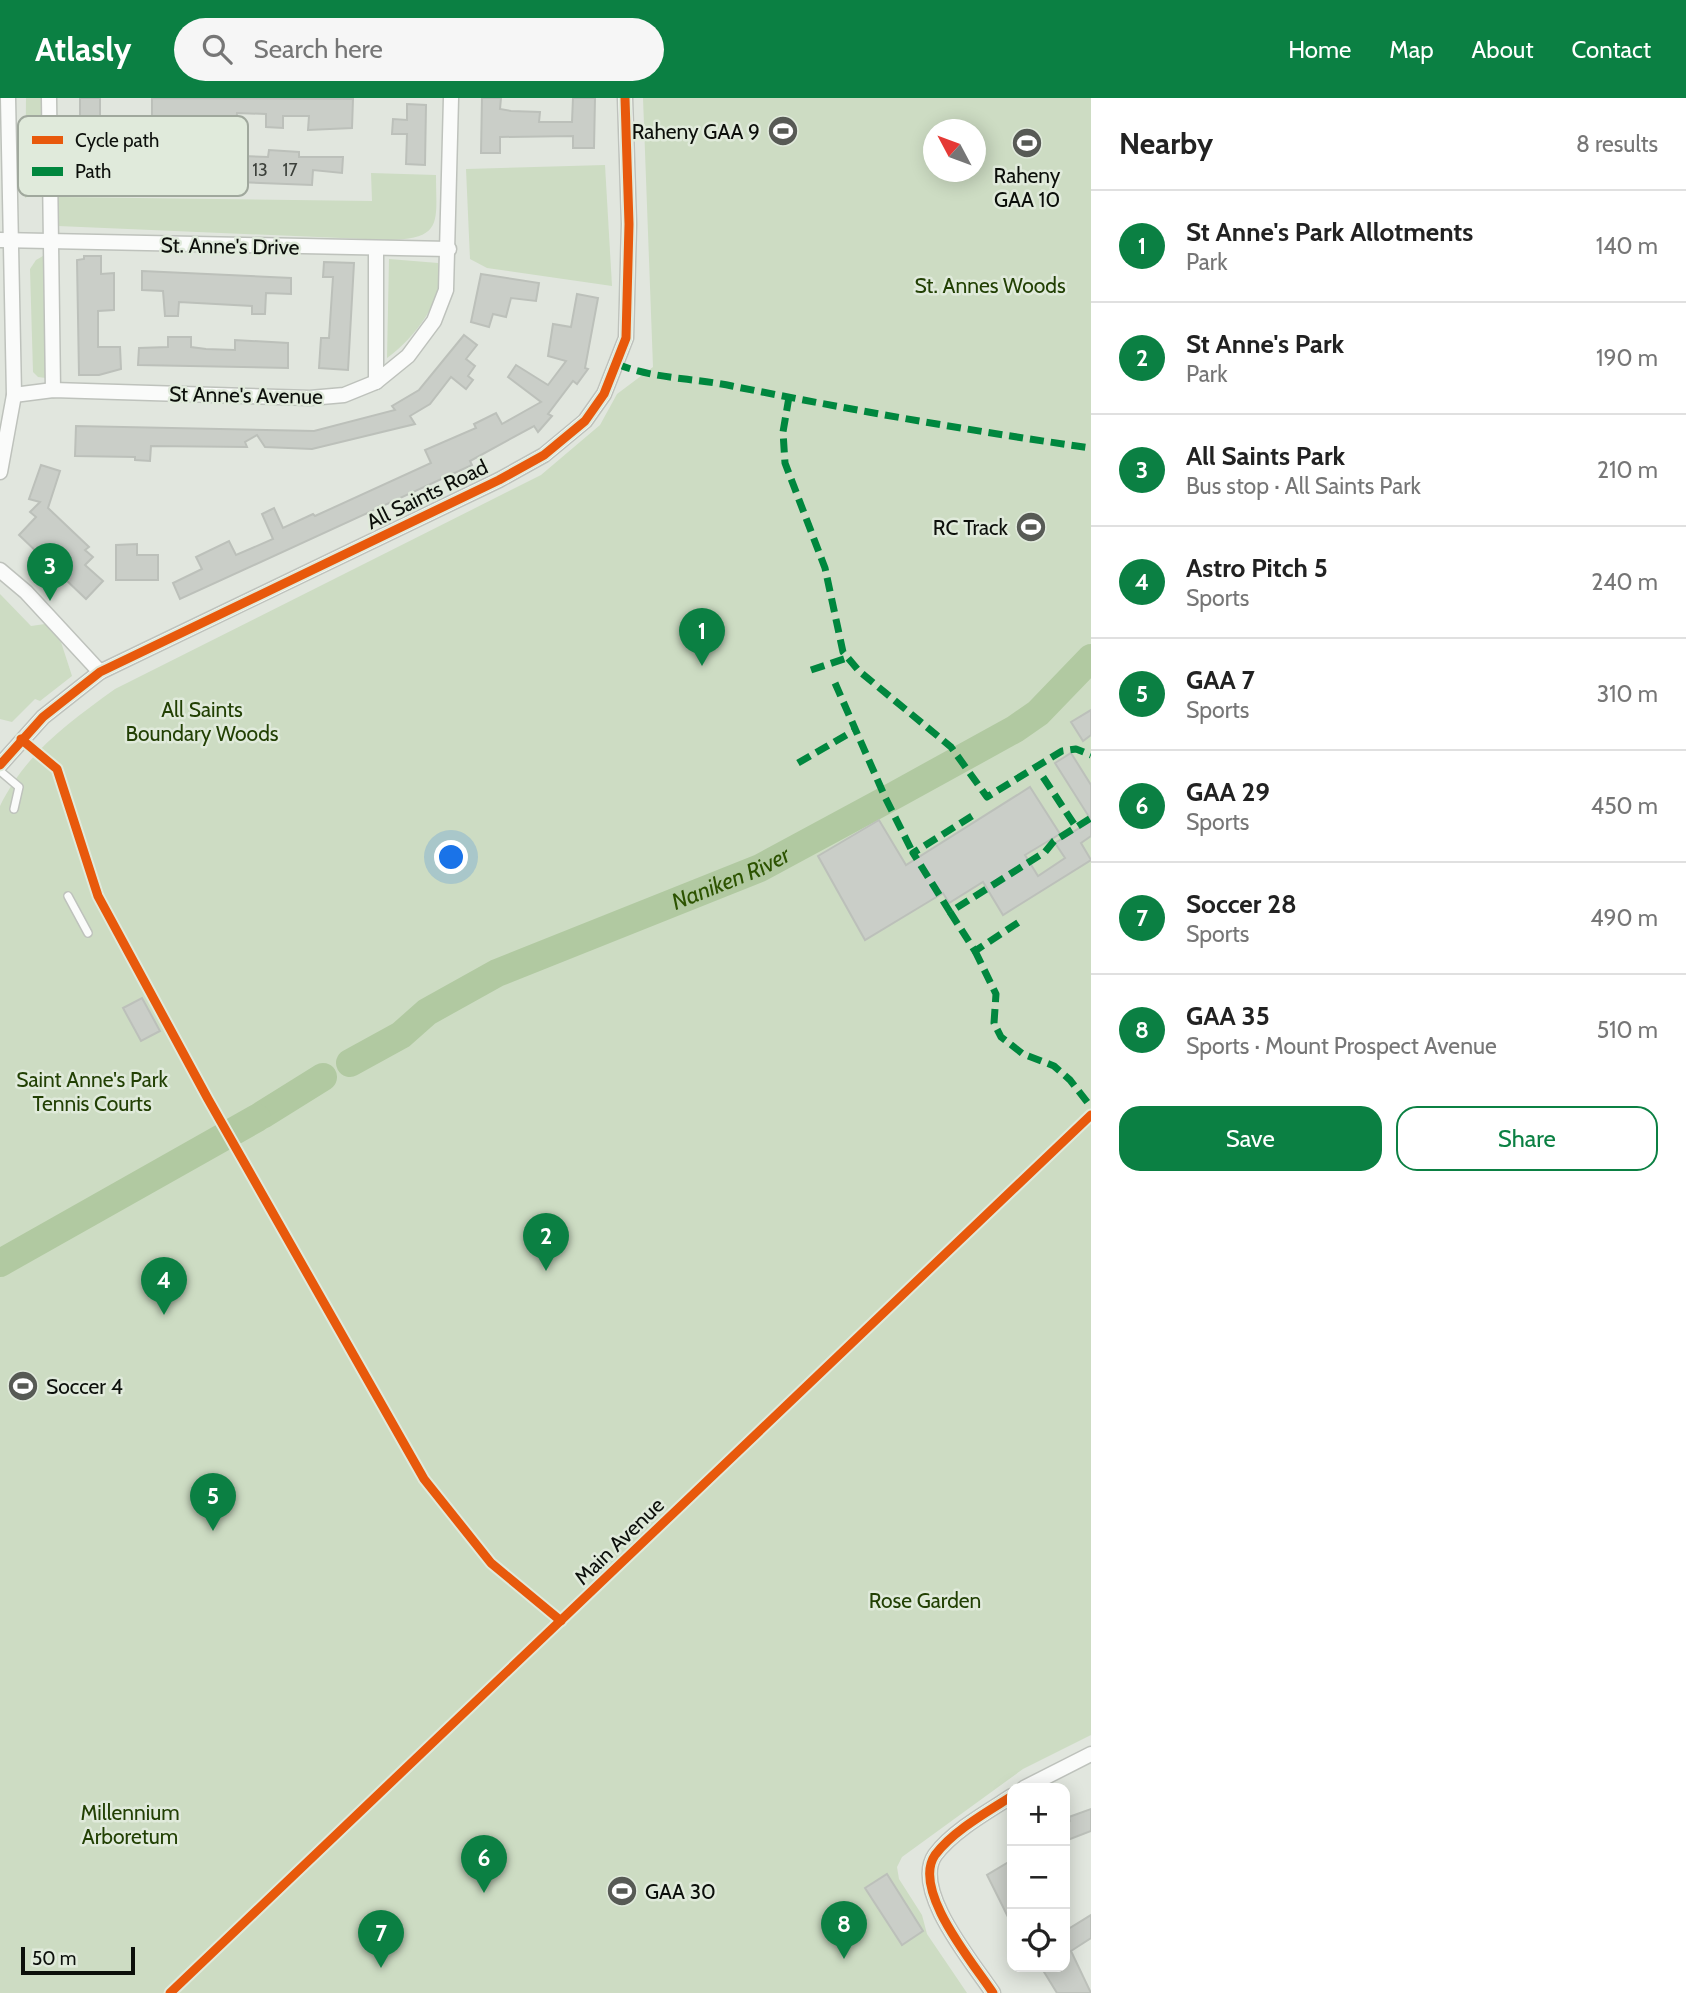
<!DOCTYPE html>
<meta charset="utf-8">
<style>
:root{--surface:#fff;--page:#f6f6f6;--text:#222;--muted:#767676;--line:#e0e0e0;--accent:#0b8043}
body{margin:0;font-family:Cabin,sans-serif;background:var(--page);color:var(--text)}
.controls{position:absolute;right:21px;bottom:21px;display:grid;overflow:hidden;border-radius:14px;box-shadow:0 4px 18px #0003}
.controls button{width:63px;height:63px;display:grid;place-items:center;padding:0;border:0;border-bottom:2px solid var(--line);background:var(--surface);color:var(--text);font:35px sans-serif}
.compass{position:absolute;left:923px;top:21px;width:63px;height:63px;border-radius:50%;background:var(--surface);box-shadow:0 4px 18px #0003;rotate:311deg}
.scale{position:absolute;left:21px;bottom:18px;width:114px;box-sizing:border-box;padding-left:7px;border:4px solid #0c0f0b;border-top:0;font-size:19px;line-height:24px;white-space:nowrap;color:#0c0f0b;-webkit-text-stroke:5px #e0eadb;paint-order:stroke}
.you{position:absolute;left:452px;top:760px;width:24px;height:24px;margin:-18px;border:5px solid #fff;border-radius:50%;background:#1a73e8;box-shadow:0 0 0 10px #1a73e833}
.badge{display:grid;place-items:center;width:46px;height:46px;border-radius:50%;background:var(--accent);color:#fff;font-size:23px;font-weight:700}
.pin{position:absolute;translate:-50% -58px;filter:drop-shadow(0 2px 4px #0008)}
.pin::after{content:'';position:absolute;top:37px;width:24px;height:21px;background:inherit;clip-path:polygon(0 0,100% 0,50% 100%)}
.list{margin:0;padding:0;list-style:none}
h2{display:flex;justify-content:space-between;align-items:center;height:91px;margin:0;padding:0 28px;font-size:30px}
h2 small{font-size:23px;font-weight:400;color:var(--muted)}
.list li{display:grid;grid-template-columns:46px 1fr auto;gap:21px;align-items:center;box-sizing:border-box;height:112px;padding:0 28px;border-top:2px solid var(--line)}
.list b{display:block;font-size:26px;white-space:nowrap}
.list p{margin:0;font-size:23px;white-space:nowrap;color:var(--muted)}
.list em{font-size:23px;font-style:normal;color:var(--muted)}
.actions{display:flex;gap:14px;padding:21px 28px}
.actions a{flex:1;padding:16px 0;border:2px solid var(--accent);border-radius:21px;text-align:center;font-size:24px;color:var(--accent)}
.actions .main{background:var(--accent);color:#fff}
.icon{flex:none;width:38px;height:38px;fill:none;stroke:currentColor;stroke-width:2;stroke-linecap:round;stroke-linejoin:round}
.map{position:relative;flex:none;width:1091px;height:1895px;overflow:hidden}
header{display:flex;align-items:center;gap:42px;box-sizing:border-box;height:98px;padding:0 35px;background:var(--accent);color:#fff}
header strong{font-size:33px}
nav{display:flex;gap:38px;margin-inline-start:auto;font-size:24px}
.search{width:490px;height:63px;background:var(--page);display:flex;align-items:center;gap:18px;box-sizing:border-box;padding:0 24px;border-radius:38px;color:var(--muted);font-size:26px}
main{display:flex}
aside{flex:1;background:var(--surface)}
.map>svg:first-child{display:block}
</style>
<header>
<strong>Atlasly</strong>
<div class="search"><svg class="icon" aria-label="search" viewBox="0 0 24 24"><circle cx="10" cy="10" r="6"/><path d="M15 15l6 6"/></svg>Search here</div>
<nav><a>Home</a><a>Map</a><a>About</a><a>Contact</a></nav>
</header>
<main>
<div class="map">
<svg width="1091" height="1895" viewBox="0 0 1091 1895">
<rect width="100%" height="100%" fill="#e1e6de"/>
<g fill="#cddcc3" fill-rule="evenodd">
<polygon points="26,0 45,0 47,81 41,90 25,100"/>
<path d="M 643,0 L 1091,0 L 1091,1637 L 1023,1671 L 902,1759 L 897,1769 L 899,1781 L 922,1817 L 927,1836 L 967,1895 L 0,1895 L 0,708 C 26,655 68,625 115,591 L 541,377 L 600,327 L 617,296 L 653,269 ZM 934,32 L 976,32 L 976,74 L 934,74 Z"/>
<polygon points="605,67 612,188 487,170 470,161 466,71"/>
<path d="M 371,75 L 436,77 C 436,124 444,141 388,142 L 58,128 L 58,99 L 372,103 Z"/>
<polygon points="43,158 49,276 46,280 38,279 33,274 30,171 36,162"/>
<path d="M 389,161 L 438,165 C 447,201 413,241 387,260 Z"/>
<polygon points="0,496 31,528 45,526 61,544 72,578 40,603 35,601 12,624 0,621"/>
</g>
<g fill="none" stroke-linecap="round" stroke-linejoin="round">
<g stroke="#b1c9a1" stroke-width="28">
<path id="s1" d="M 350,965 L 401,937 L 427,914 L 497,875 L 760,770 L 897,696 L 1015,631 L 1038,615 L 1091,560"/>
<polyline points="262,1017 323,979"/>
<polyline points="0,1165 257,1020"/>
</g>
</g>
<g fill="#cacec8" stroke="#bcc0ba" stroke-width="2">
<polygon points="80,0 100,0 100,28 111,29 111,73 100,73 100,87 80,88"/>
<polygon points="152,0 353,1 352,30 308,32 309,18 283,18 283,30 266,29 266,16 237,15 236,27 209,26 209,37 195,37 194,62 243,67 243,58 268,59 269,52 299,54 299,59 343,59 342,75 313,72 312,87 140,80 140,60 151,61 151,54 175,55 176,27 168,27 169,18 152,18"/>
<polygon points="482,0 501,0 500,11 511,13 540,14 539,24 572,24 573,0 595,0 594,50 573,50 573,38 500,39 500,55 481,55"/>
<polygon points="407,6 426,7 425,67 406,66 407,36 392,36 393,21 407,22"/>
<polygon points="84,158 101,158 101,176 114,175 114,212 98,213 98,249 120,249 121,271 99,277 79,277 77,162 84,161"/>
<polygon points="324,164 354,165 348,272 319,270 321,240 329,240 333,179 323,179"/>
<polygon points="142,173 291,180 291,196 266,195 265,216 252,216 252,208 179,204 178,218 165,218 163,193 142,192"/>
<polygon points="481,176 539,185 536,203 511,200 506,219 493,216 489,229 471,224"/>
<polygon points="577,196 598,200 585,270 588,271 577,286 573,283 548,316 552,318 538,334 534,328 470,363 472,367 180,501 173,485 202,471 196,459 229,443 236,457 273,441 262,416 274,410 283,430 313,416 315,418 431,365 425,352 476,330 474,326 496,315 502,326 541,304 508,279 516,267 548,287 566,263 548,258 553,226 571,229"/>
<polygon points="464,237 477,247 466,261 475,268 468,278 473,282 466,291 451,279 430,306 410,318 415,326 312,351 265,349 257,337 245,344 247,349 151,348 150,363 135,362 135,359 75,358 76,328 314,333 395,312 392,308 419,292"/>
<polygon points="168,239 191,239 191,249 206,251 235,252 235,242 288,245 288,270 138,267 139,250 168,249"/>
<polygon points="41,367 60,373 48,410 89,449 85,452 93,459 85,467 103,483 86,501 19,437 36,419 30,414 40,404 29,401"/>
<polygon points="137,446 137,457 158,457 158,482 116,482 116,447"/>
<polygon points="1091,612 1091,637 1083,643 1071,624"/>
<polygon points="1071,655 1091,687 1091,722 1055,665"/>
<polygon points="1030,689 1060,736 1025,757 1038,778 1065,760 1055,745 1091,723 1091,738 1081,745 1091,762 1003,817 983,784 949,805 943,795 865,842 818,758 879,722 906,767"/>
<polygon points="142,900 160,933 141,943 123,910"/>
<polygon points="1091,1711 1091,1733 1065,1743 1065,1726 1070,1723 1069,1719"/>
<polygon points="1012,1762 1012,1827 987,1777"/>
<polygon points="887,1776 923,1833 902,1847 865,1790"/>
<polygon points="1091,1817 1091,1840 1071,1853 1091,1895 1057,1895 1041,1869 1065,1869 1065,1833"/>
</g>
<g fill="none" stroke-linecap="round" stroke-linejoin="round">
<g stroke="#bec2bc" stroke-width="10">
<g id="lane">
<polyline points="0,673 19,689 14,711"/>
<polyline points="68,798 88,835"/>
<polyline points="170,1895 1091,1017"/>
</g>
</g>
<g stroke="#bec2bc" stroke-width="17">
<g id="street">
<polyline points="49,0 53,292"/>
<polyline points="0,142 449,151"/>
<polyline points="376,284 376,152"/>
<polyline points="14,297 53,292 310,300 344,297 376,284 408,258 434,223 446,192 451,0"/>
<polyline points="0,374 14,297 8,0"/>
<polyline points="0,472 26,494 100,574"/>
<polyline points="0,667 43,619 100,574 499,382 544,357 585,323 604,296 626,240 629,126 625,0"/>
<polyline points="1024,1690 1091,1656"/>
<path d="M 993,1895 C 974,1866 911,1792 935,1757 C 953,1733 987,1714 1012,1698"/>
</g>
</g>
<use href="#lane" stroke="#fafbfa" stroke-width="7"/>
<use href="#street" stroke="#fafbfa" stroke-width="14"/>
<g stroke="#00873e" stroke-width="7" stroke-dasharray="14 7" stroke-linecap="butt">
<path d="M 617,266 C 653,281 694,280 732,288 C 852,312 971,333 1091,350"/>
<polyline points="789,299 783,334 785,365 825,470 843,554 859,573 951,649 987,699 1062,653 1076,651 1091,657"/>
<polyline points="811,572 847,560"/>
<polyline points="835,585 885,699 913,755"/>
<polyline points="798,665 855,632"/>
<polyline points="1043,679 1076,729"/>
<polyline points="972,718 913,755 950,814 1045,754 1054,743 1091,720"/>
<polyline points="950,814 975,853 1019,824"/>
<polyline points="975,853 996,896 994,925 1001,939 1023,956 1054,968 1070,982 1091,1009"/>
</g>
<g stroke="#e0eadb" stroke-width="13">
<g id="cycleway">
<polyline points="21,641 57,671 98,798 208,1001 424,1381 491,1465 561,1523"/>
<polyline points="0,667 43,619 100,574 499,382 544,357 585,323 604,296 626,240 629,126 625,0"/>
<polyline points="170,1895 1091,1017"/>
<path d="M 993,1895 C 974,1866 911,1792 935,1757 C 953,1733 987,1714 1012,1698"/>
</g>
</g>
<use href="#cycleway" stroke="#e8590c" stroke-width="9"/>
</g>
<defs>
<g id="stadium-disc" transform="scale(1.575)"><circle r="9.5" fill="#575a55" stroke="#e0eadb"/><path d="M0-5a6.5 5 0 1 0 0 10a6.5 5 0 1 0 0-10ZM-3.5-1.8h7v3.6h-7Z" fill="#fff"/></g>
</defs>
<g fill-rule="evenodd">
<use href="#stadium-disc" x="783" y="33"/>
<use href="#stadium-disc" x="1027" y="45"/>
<use href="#stadium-disc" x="1031" y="429"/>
<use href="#stadium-disc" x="23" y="1288"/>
<use href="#stadium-disc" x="622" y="1793"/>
</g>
<g text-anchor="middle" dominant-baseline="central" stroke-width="5" stroke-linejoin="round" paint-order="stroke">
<g font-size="18" fill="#3c403b">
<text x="260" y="72">13</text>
<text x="290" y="72">17</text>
</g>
<g font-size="21" fill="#0c0f0b" stroke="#e0eadb" text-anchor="end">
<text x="760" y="33">Raheny GAA 9</text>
<text x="1027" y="77" text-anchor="middle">Raheny<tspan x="1027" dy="24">GAA 10</tspan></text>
<text x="1008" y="429">RC Track</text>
<text x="46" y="1288" text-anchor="start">Soccer 4</text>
<text x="645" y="1793" text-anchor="start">GAA 30</text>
</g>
<g font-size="21" fill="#0c0f0b" stroke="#e0eadb">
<text transform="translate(230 148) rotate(1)">St. Anne's Drive</text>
<text transform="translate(246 297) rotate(1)">St Anne's Avenue</text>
<text transform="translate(427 396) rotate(-26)">All Saints Road</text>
<text transform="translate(619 1443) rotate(-44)">Main Avenue</text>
</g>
<g font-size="21" fill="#224004" stroke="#e0eadb">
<text x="990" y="187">St. Annes Woods</text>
<text x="202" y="611">All Saints<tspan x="202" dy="24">Boundary Woods</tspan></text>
<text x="92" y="981">Saint Anne's Park<tspan x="92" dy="24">Tennis Courts</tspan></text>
<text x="925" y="1502">Rose Garden</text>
<text x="130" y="1714">Millennium<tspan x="130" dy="24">Arboretum</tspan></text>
</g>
<g font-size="23" font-style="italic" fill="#2c5300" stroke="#e0eadb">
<text stroke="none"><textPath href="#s1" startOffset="425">Naniken River</textPath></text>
</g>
</g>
<rect x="18" y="18" width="230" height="80" rx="10" fill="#e0eadb" stroke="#a0a89d" stroke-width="2"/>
<rect x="32" y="38" width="31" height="8" fill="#e8590c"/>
<rect x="32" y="69" width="31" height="9" fill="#00873e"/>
<g font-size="19" fill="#0c0f0b">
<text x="75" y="49">Cycle path</text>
<text x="75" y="80">Path</text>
</g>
</svg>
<div class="controls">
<button>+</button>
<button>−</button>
<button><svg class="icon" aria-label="locate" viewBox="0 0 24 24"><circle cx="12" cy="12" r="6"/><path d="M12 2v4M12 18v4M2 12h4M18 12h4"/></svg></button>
</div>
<svg class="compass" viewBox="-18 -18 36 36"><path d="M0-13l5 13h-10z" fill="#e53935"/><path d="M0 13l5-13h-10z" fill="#767676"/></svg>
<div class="scale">50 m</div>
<div class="you"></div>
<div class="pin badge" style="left:702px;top:568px">1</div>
<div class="pin badge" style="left:546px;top:1173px">2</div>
<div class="pin badge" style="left:50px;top:503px">3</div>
<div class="pin badge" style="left:164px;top:1217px">4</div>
<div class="pin badge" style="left:213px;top:1433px">5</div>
<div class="pin badge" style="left:484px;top:1795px">6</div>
<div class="pin badge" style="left:381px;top:1870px">7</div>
<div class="pin badge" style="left:844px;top:1861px">8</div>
</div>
<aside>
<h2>Nearby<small>8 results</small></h2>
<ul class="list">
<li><span class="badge">1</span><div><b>St Anne's Park Allotments</b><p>Park</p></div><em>140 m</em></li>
<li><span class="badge">2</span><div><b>St Anne's Park</b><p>Park</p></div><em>190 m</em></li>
<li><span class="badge">3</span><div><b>All Saints Park</b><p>Bus stop · All Saints Park</p></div><em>210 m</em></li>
<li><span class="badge">4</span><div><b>Astro Pitch 5</b><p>Sports</p></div><em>240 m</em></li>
<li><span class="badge">5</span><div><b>GAA 7</b><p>Sports</p></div><em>310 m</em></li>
<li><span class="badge">6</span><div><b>GAA 29</b><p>Sports</p></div><em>450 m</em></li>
<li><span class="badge">7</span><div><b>Soccer 28</b><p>Sports</p></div><em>490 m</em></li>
<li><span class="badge">8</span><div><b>GAA 35</b><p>Sports · Mount Prospect Avenue</p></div><em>510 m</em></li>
</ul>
<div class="actions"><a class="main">Save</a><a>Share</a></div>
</aside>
</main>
